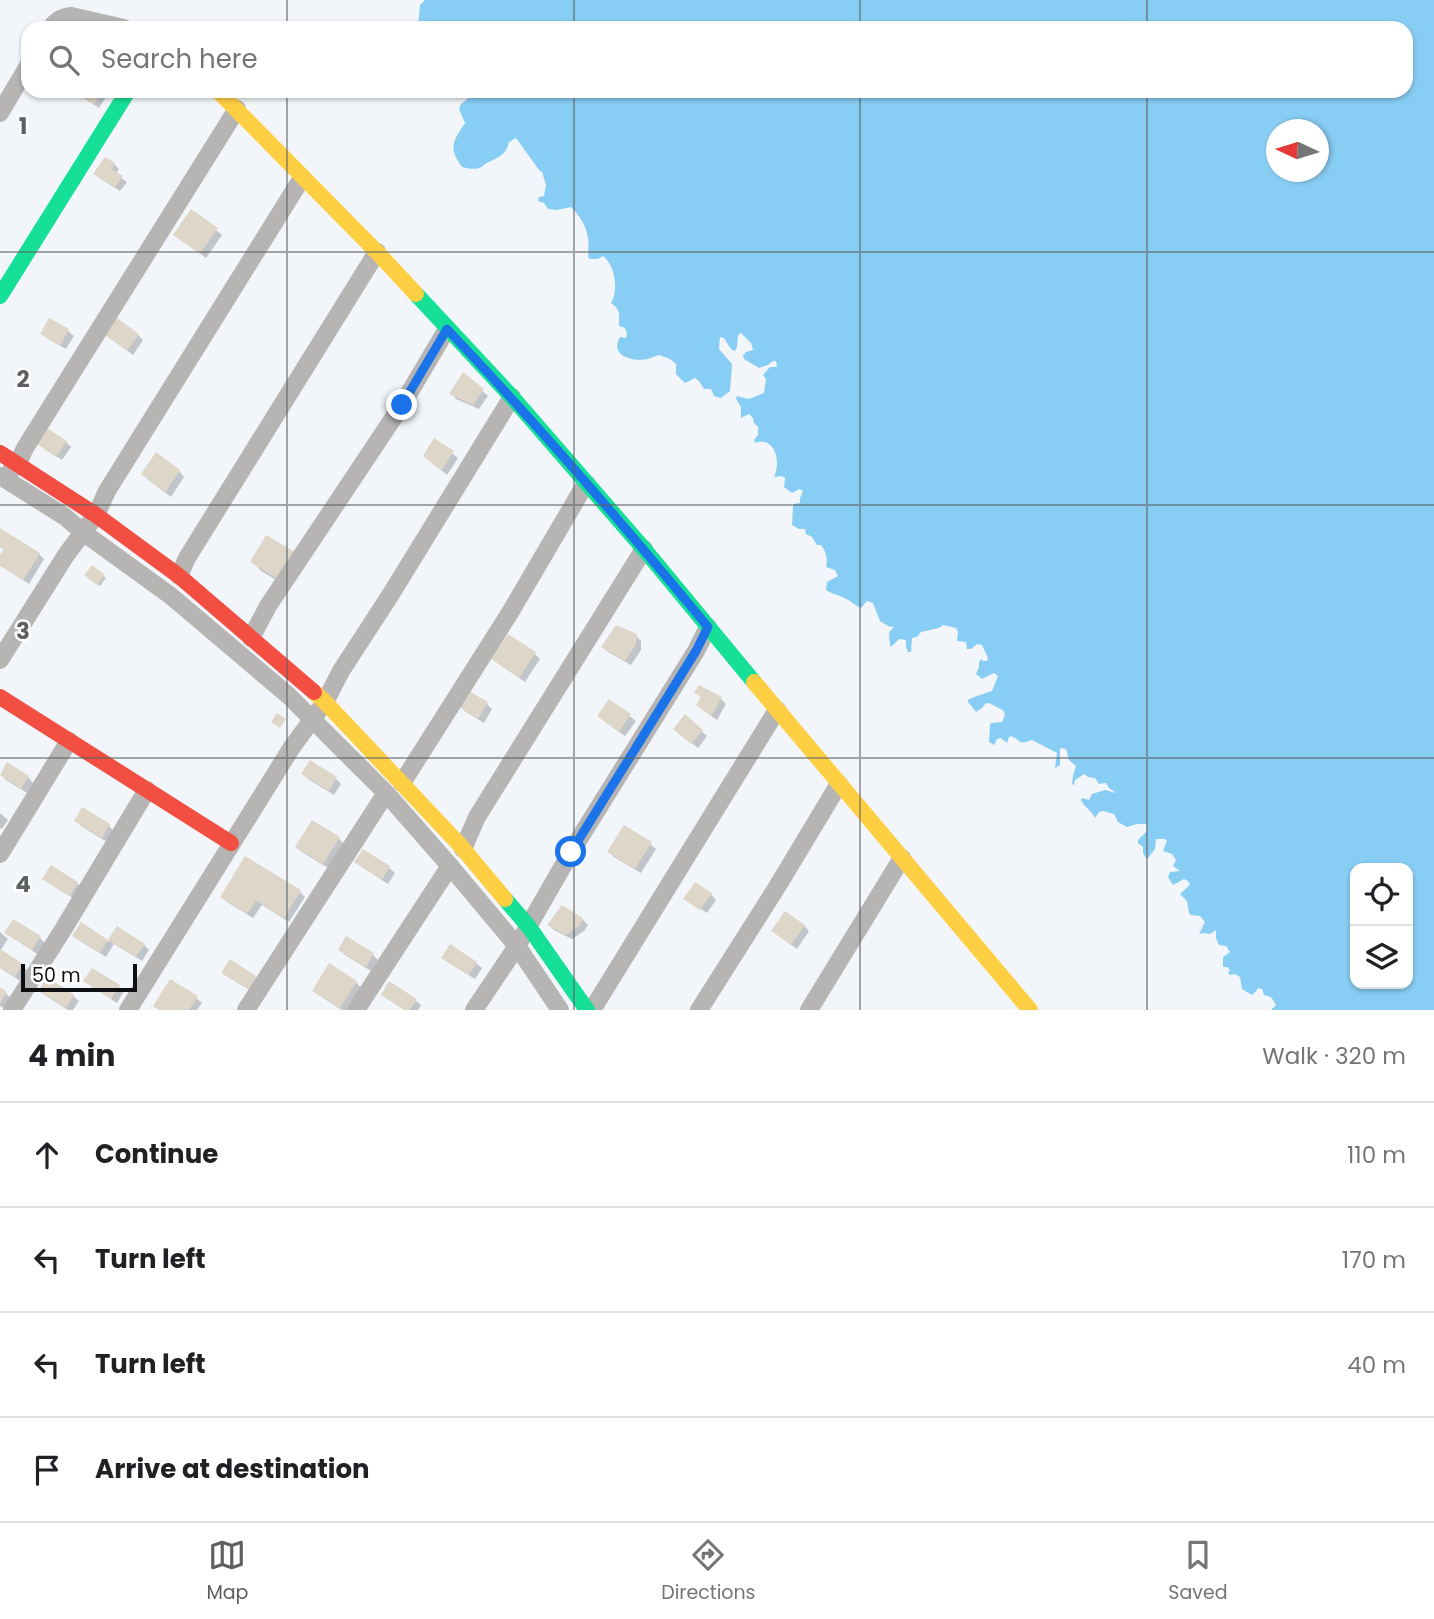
<!DOCTYPE html>
<meta charset="utf-8">
<style>
:root{--surface:#fff;--page:#f6f6f6;--text:#202124;--muted:#757577;--line:#e0e0e0;--accent:#5d6063}
body{margin:0;font-family:Poppins,sans-serif;background:var(--page);color:var(--text)}
.controls{position:absolute;right:21px;bottom:21px;display:grid;overflow:hidden;border-radius:14px;box-shadow:0 2px 5px #0004}
.controls button{width:63px;height:63px;display:grid;place-items:center;padding:0;border:0;border-bottom:2px solid var(--line);background:var(--surface);color:var(--text);font:35px sans-serif}
.compass{position:absolute;left:1266px;top:119px;width:63px;height:63px;border-radius:50%;background:var(--surface);box-shadow:0 2px 5px #0004;rotate:274deg}
.scale{position:absolute;left:21px;bottom:18px;width:116px;box-sizing:border-box;padding-left:7px;border:4px solid #0d0f12;border-top:0;font-size:19px;line-height:24px;white-space:nowrap;color:#0d0f12;-webkit-text-stroke:5px #fff;paint-order:stroke}
.stop{position:absolute;width:21px;height:21px;margin:-16px;border:5px solid #1a73e8;border-radius:50%;background:#fff}
.stop.end{background:#1a73e8;border-color:#fff;box-shadow:0 2px 7px #0008}
.list{margin:0;padding:0;list-style:none}
h2{display:flex;justify-content:space-between;align-items:center;height:91px;margin:0;padding:0 28px;font-size:30px}
h2 small{font-size:23px;font-weight:400;color:var(--muted)}
.list li{display:grid;grid-template-columns:46px 1fr auto;gap:21px;align-items:center;box-sizing:border-box;height:105px;padding:0 28px;border-top:2px solid var(--line)}
.list b{display:block;font-size:26px;white-space:nowrap}
.list em{font-size:23px;font-style:normal;color:var(--muted)}
.icon{flex:none;width:38px;height:38px;fill:none;stroke:currentColor;stroke-width:2;stroke-linecap:round;stroke-linejoin:round}
.map{position:relative;flex:none;width:1434px;height:1010px;overflow:hidden}
.search{position:absolute;background:var(--surface);box-shadow:0 2px 5px #0004;left:21px;right:21px;top:21px;height:77px;display:flex;align-items:center;gap:18px;box-sizing:border-box;padding:0 24px;border-radius:21px;color:var(--muted);font-size:26px}
.sheet{height:511px;background:var(--surface)}
nav{display:flex;justify-content:space-around;align-items:center;box-sizing:border-box;height:98px;border-top:2px solid var(--line);background:var(--surface);font-size:19px;color:var(--muted)}
nav a{display:grid;justify-items:center;gap:4px}
nav .on{color:var(--accent)}
.map>svg:first-child{display:block}
</style>
<div class="map">
<svg width="1434" height="1010" viewBox="0 0 1434 1010">
<rect width="100%" height="100%" fill="#f2f6fa"/>
<path fill="#88cdf3" fill-rule="evenodd" d="M 425,0 L 1434,0 L 1434,1010 L 1271,1010 L 1276,1005 L 1271,997 L 1264,995 L 1262,989 L 1258,988 L 1257,990 L 1252,995 L 1242,989 L 1240,977 L 1235,974 L 1230,975 L 1228,973 L 1230,970 L 1227,967 L 1223,967 L 1223,957 L 1230,952 L 1226,946 L 1219,945 L 1216,938 L 1216,930 L 1210,934 L 1203,933 L 1199,934 L 1205,922 L 1200,916 L 1191,915 L 1189,913 L 1187,901 L 1180,894 L 1190,885 L 1188,881 L 1184,879 L 1173,885 L 1168,877 L 1170,872 L 1180,871 L 1173,866 L 1176,860 L 1172,854 L 1163,851 L 1167,841 L 1165,839 L 1156,839 L 1155,849 L 1148,858 L 1146,858 L 1143,853 L 1143,847 L 1138,843 L 1138,840 L 1146,832 L 1147,824 L 1137,824 L 1127,827 L 1118,822 L 1114,814 L 1103,811 L 1099,812 L 1095,818 C 1092,811 1085,808 1081,800 L 1082,798 L 1089,800 L 1092,794 L 1105,790 L 1116,793 L 1109,788 L 1106,783 L 1099,784 L 1095,778 L 1088,777 L 1084,774 L 1075,780 L 1074,785 L 1072,784 L 1073,776 L 1076,766 L 1069,760 L 1066,749 L 1062,748 L 1060,749 L 1060,765 L 1055,768 L 1057,753 L 1032,740 C 1017,745 1024,742 1011,736 L 1009,737 L 1007,743 L 1001,738 L 997,739 L 994,745 L 989,742 L 990,725 L 991,723 L 1002,722 L 1005,715 L 1003,710 C 997,708 992,703 986,703 L 982,708 L 976,712 L 968,702 L 968,700 C 973,697 986,693 992,691 L 998,676 L 994,673 L 982,679 L 976,674 L 979,667 L 979,662 L 981,659 L 983,661 L 987,661 L 988,658 L 982,645 L 977,644 L 971,649 L 967,649 L 966,642 L 957,641 L 958,632 L 956,628 L 943,625 L 939,628 L 921,632 L 917,637 L 912,638 L 911,652 L 908,652 L 906,647 L 906,640 L 899,639 L 892,646 L 890,646 L 889,633 L 894,626 L 890,627 L 880,621 L 873,603 L 867,601 L 861,608 C 854,605 849,599 842,597 C 836,594 832,594 826,590 L 827,582 L 838,576 L 835,570 L 826,567 C 828,558 826,552 821,545 L 817,545 L 812,537 L 806,534 L 805,529 L 799,529 L 792,525 L 793,506 L 794,504 L 800,503 L 800,498 L 803,491 L 799,489 L 792,493 L 784,487 L 785,478 L 781,476 L 774,477 C 781,463 776,436 755,443 L 754,440 L 758,435 L 758,427 L 754,423 L 753,418 L 749,414 L 741,418 L 741,407 L 736,399 L 737,396 L 749,399 L 764,393 L 766,379 L 763,375 L 770,367 L 777,367 L 776,361 L 773,361 L 768,365 L 759,368 L 744,359 L 743,356 L 746,352 L 753,350 L 751,343 L 741,333 L 738,335 L 737,347 L 735,351 L 731,349 L 724,338 L 720,337 L 719,349 L 732,364 L 730,391 L 721,398 L 714,396 L 711,389 L 704,389 L 699,381 L 695,378 L 685,383 L 676,374 L 676,364 L 670,359 L 659,355 C 655,356 651,358 648,359 C 633,362 609,356 620,337 L 626,338 L 627,333 L 625,328 L 619,326 L 619,313 L 617,308 L 611,303 C 619,290 615,265 603,256 L 598,259 L 590,259 L 588,257 C 590,235 587,224 571,207 L 557,210 L 548,209 L 544,203 L 538,201 L 539,197 L 544,196 L 546,185 L 542,172 L 539,170 L 516,138 L 509,142 C 506,155 499,157 489,162 C 485,163 483,167 479,168 C 474,170 466,168 462,167 C 448,148 453,141 465,123 L 459,109 L 461,104 L 470,97 L 470,91 L 1406,91 L 1406,28 L 418,28 L 420,5 ZM 1276,130 L 1318,130 L 1318,172 L 1276,172 ZM 1355,868 L 1408,868 L 1408,984 L 1355,984 Z"/>
<g fill="#0003">
<polygon points="75,91 110,91 99,108"/>
<polygon points="114,164 119,169 116,174 127,182 120,191 101,179 96,174"/>
<polygon points="191,211 222,235 206,258 175,235"/>
<polygon points="50,320 68,331 74,336 66,349 48,339 42,334"/>
<polygon points="107,335 138,335 143,340 133,355"/>
<polygon points="463,375 488,396 479,409 456,399 451,393"/>
<polygon points="435,440 458,458 447,475 430,461"/>
<polygon points="66,442 71,447 62,460 44,449"/>
<polygon points="179,471 184,477 171,497 148,479"/>
<polygon points="0,530 39,554 44,559 29,584 0,565 0,558 5,550 0,547"/>
<polygon points="296,555 288,587 261,571 253,562"/>
<polygon points="92,567 106,578 100,586 86,575"/>
<polygon points="636,636 641,641 641,650 631,665 608,652 603,647"/>
<polygon points="535,654 540,659 525,682 494,659"/>
<polygon points="697,693 721,699 726,704 717,720 703,710 702,698"/>
<polygon points="609,701 636,721 625,736 604,721"/>
<polygon points="487,704 492,709 484,723 466,712 461,707"/>
<polygon points="685,717 707,736 698,748 680,734"/>
<polygon points="1,774 28,777 33,783 27,793 6,780"/>
<polygon points="303,774 336,779 341,784 334,795 308,779"/>
<polygon points="0,813 8,820 2,829 0,828"/>
<polygon points="76,821 109,826 114,831 107,842 81,826"/>
<polygon points="338,838 344,844 328,868 302,852 297,847"/>
<polygon points="650,844 656,849 641,873 614,857 609,852"/>
<polygon points="363,851 389,868 395,873 388,884 362,867 356,862"/>
<polygon points="51,867 77,883 83,889 76,900 50,884"/>
<polygon points="300,892 305,897 289,922 262,905 253,918 227,902 222,897"/>
<polygon points="711,894 716,900 707,913 689,901"/>
<polygon points="582,919 588,925 584,931 572,939 554,930 549,925"/>
<polygon points="81,925 109,942 118,929 144,945 149,950 142,961 114,944 106,957 80,941 74,936"/>
<polygon points="804,926 809,931 797,949 779,936"/>
<polygon points="0,932 8,939 0,951 22,965 27,970 20,981 0,968"/>
<polygon points="12,937 39,937 45,943 37,954"/>
<polygon points="340,949 373,955 378,960 371,971 345,955"/>
<polygon points="443,958 476,963 482,968 475,979 449,963"/>
<polygon points="47,980 73,996 79,1001 73,1010 68,1010 46,996 40,991"/>
<polygon points="86,981 118,986 124,991 117,1003 91,986"/>
<polygon points="356,982 361,988 347,1010 342,1010 320,996 314,990"/>
<polygon points="0,989 11,998 5,1009 0,1006"/>
<polygon points="383,995 415,1000 421,1005 418,1010 404,1010"/>
<polygon points="196,998 202,1003 197,1010 159,1010"/>
</g>
<g fill="#ded6c8">
<polygon points="72,91 102,91 94,105"/>
<polygon points="105,157 115,163 111,169 123,176 115,187 93,174"/>
<polygon points="191,209 218,228 200,254 173,235"/>
<polygon points="49,318 69,329 60,346 40,334"/>
<polygon points="117,318 139,334 127,351 105,335"/>
<polygon points="463,372 484,389 473,405 449,394"/>
<polygon points="47,428 67,441 56,457 37,444"/>
<polygon points="434,438 454,451 441,471 423,456"/>
<polygon points="156,452 180,470 165,493 141,474"/>
<polygon points="0,528 40,553 23,580 0,566 0,555 4,549 0,547"/>
<polygon points="266,535 297,553 279,580 250,562"/>
<polygon points="92,565 105,575 97,585 84,575"/>
<polygon points="616,625 637,634 636,644 625,661 601,647"/>
<polygon points="508,634 536,652 519,678 491,659"/>
<polygon points="699,685 722,697 711,716 696,705 701,697 694,693"/>
<polygon points="469,691 488,702 478,719 459,707"/>
<polygon points="609,699 631,714 619,732 597,716"/>
<polygon points="277,713 286,719 280,728 271,722"/>
<polygon points="685,714 703,730 691,744 673,729"/>
<polygon points="310,760 337,777 329,791 301,774"/>
<polygon points="7,762 29,776 21,789 0,775"/>
<polygon points="82,807 110,824 102,838 74,821"/>
<polygon points="312,820 340,837 323,864 295,847"/>
<polygon points="624,825 652,842 635,869 607,852"/>
<polygon points="363,849 390,866 382,880 354,862"/>
<polygon points="245,856 301,890 284,918 256,901 247,914 220,897"/>
<polygon points="51,865 78,882 70,896 42,879"/>
<polygon points="695,882 712,893 700,910 683,899"/>
<polygon points="562,905 583,918 579,926 566,935 547,925"/>
<polygon points="785,911 805,925 791,945 771,931"/>
<polygon points="13,919 41,936 32,950 4,933"/>
<polygon points="81,922 108,940 100,953 72,936"/>
<polygon points="117,926 145,944 136,957 108,940"/>
<polygon points="346,936 374,953 366,967 338,950"/>
<polygon points="450,944 477,962 469,975 441,958"/>
<polygon points="0,949 23,964 15,977 0,968"/>
<polygon points="230,959 257,977 249,990 221,973"/>
<polygon points="329,963 357,981 340,1008 312,991"/>
<polygon points="92,968 120,985 111,999 83,981"/>
<polygon points="47,977 74,995 66,1008 38,991"/>
<polygon points="170,979 198,996 189,1010 159,1010 153,1006"/>
<polygon points="389,981 417,999 410,1010 404,1010 381,995"/>
<polygon points="0,987 7,992 0,1003"/>
</g>
<g fill="none" stroke-linecap="round" stroke-linejoin="round">
<g stroke="#b6b5b4" stroke-width="18">
<path d="M 51,28 C 56,20 62,17 71,16 L 124,28"/>
<polyline points="0,113 28,66"/>
<polyline points="10,472 18,463 25,448 237,109"/>
<polyline points="0,476 64,516 84,533 171,596 289,696 386,793 450,866 517,946 560,1010"/>
<polyline points="179,576 187,558 377,252"/>
<polyline points="251,638 268,606 402,405 447,329"/>
<polyline points="0,660 66,555 96,515 107,491 302,178"/>
<polyline points="402,783 511,611 586,483"/>
<polyline points="463,849 477,817 644,549"/>
<polyline points="0,854 69,741"/>
<polyline points="12,1010 64,928 147,790"/>
<polyline points="128,1010 292,747 325,702 341,671 391,594 512,397"/>
<polyline points="246,1010 386,793"/>
<polyline points="356,1010 450,866"/>
<polyline points="474,1010 517,946 571,852 696,651 708,627"/>
<polyline points="592,1010 777,710"/>
<polyline points="699,1010 777,887 839,784"/>
<polyline points="809,1010 902,858"/>
</g>
<g stroke="#16e098" stroke-width="16">
<polyline points="416,294 512,397 644,549 754,682"/>
<polyline points="0,296 128,91"/>
<polyline points="505,899 529,927 587,1010"/>
</g>
<g stroke="#ffcf43" stroke-width="16">
<polyline points="218,91 377,252 416,294"/>
<polyline points="754,682 1030,1010"/>
<polyline points="314,692 325,702 459,844 505,899"/>
</g>
<g stroke="#f24e42" stroke-width="16">
<polyline points="0,453 96,515 179,576 314,692"/>
<polyline points="0,697 231,843"/>
</g>
</g>
<g fill="none" stroke-linecap="round" stroke-linejoin="round">
<path stroke="#1a73e8" stroke-width="9" d="M 402,405 L 447,329 C 538,425 624,525 708,627 L 696,651 L 571,852"/>
</g>
<path fill="none" stroke="#5d6063" stroke-width="2" stroke-opacity="0.55" d="M 287,0 L 287,28M 574,0 L 574,28M 860,0 L 860,28M 1147,0 L 1147,28M 287,91 L 287,1010M 574,91 L 574,1010M 860,91 L 860,1010M 1147,91 L 1147,1010M 0,252 L 1434,252M 0,505 L 1434,505M 0,758 L 1434,758"/>
<g font-size="23" text-anchor="middle" font-weight="bold" fill="#5d6063" stroke="#fff" stroke-width="5" stroke-linejoin="round" paint-order="stroke">
<text x="23" y="134">1</text>
<text x="23" y="387">2</text>
<text x="23" y="639">3</text>
<text x="23" y="892">4</text>
</g>
</svg>
<div class="controls">
<button><svg class="icon" aria-label="locate" viewBox="0 0 24 24"><circle cx="12" cy="12" r="6"/><path d="M12 2v4M12 18v4M2 12h4M18 12h4"/></svg></button>
<button><svg class="icon" aria-label="layers" viewBox="0 0 24 24"><path d="M12 4l9 5-9 5-9-5zM3 14l9 5 9-5"/></svg></button>
</div>
<svg class="compass" viewBox="-18 -18 36 36"><path d="M0-13l5 13h-10z" fill="#e53935"/><path d="M0 13l5-13h-10z" fill="#757577"/></svg>
<div class="scale">50 m</div>
<div class="stop" style="left:571px;top:852px"></div>
<div class="stop end" style="left:402px;top:405px"></div>
<div class="search"><svg class="icon" aria-label="search" viewBox="0 0 24 24"><circle cx="10" cy="10" r="6"/><path d="M15 15l6 6"/></svg>Search here</div>
</div>
<section class="sheet">
<h2>4 min<small>Walk · 320 m</small></h2>
<ul class="list">
<li><svg class="icon" aria-label="ahead" viewBox="0 0 24 24"><path d="M12 20V5M6 11l6-6 6 6"/></svg><div><b>Continue</b></div><em>110 m</em></li>
<li><svg class="icon" aria-label="left" viewBox="0 0 24 24"><path d="M17 20v-9H6M10 6l-5 5 5 5"/></svg><div><b>Turn left</b></div><em>170 m</em></li>
<li><svg class="icon" aria-label="left" viewBox="0 0 24 24"><path d="M17 20v-9H6M10 6l-5 5 5 5"/></svg><div><b>Turn left</b></div><em>40 m</em></li>
<li><svg class="icon" aria-label="arrive" viewBox="0 0 24 24"><path d="M6 21V4h12l-3 4 3 4H6"/></svg><div><b>Arrive at destination</b></div></li>
</ul>
</section>
<nav>
<a class="on"><svg class="icon" aria-label="map" viewBox="0 0 24 24"><path d="M3 6l6-2 6 2 6-2v14l-6 2-6-2-6 2zM9 4v14M15 6v14"/></svg>Map</a>
<a><svg class="icon" aria-label="directions" viewBox="0 0 24 24"><path d="M12 3l9 9-9 9-9-9zM9 14v-3h6M13 9l2 2-2 2"/></svg>Directions</a>
<a><svg class="icon" aria-label="saved" viewBox="0 0 24 24"><path d="M7 4h10v16l-5-4-5 4z"/></svg>Saved</a>
</nav>
